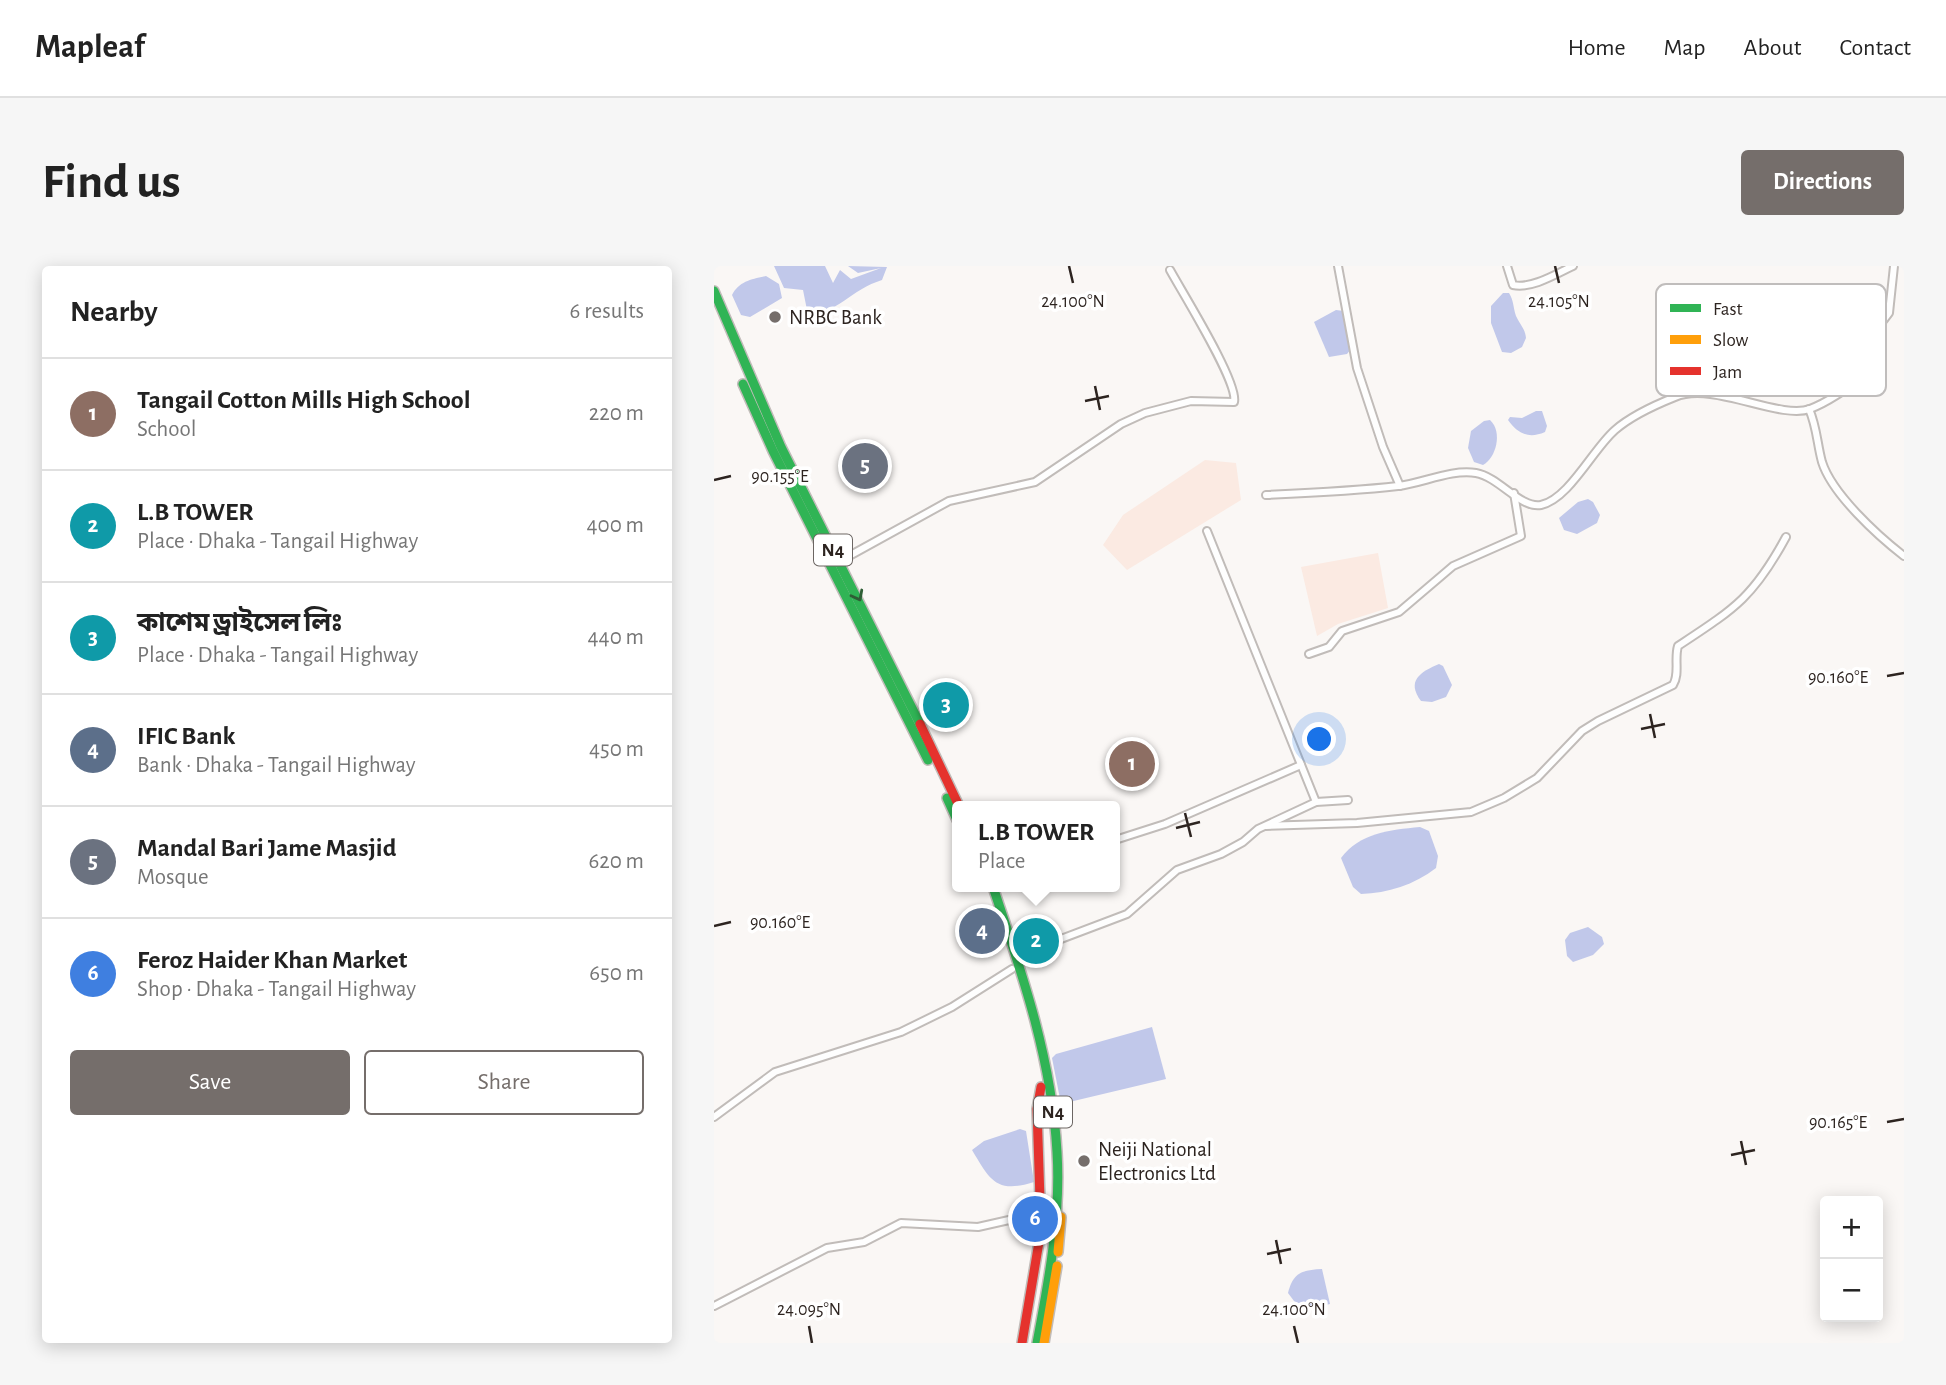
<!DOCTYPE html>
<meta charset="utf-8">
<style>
:root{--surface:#fff;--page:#f6f6f6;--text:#222;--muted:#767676;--line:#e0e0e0;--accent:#756e6b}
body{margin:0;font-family:"Alegreya Sans","Noto Sans Bengali",sans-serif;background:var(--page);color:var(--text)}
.controls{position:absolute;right:21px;bottom:21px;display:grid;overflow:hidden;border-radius:7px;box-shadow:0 4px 18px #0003}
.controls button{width:63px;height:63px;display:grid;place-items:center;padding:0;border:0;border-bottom:2px solid var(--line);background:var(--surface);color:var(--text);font:35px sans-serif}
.you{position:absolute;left:606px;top:474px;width:24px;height:24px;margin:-18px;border:5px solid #fff;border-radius:50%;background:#1a73e8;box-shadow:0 0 0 10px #1a73e833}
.badge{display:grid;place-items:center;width:46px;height:46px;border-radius:50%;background:var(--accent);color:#fff;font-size:23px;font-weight:700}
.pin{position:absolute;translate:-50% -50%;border:4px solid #fff;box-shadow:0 2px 7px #0006}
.popup{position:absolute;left:238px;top:535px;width:168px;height:91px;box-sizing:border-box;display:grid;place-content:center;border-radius:7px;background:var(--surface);filter:drop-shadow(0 2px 5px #0005);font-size:23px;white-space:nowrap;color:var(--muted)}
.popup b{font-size:26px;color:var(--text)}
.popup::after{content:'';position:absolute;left:50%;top:100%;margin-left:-14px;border:14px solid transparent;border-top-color:var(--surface)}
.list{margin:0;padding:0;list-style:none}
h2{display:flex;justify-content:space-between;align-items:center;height:91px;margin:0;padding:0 28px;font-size:30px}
h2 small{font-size:23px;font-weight:400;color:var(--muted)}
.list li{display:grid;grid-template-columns:46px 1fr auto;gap:21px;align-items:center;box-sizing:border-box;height:112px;padding:0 28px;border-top:2px solid var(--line)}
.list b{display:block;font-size:26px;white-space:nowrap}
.list p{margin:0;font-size:23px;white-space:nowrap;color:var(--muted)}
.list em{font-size:23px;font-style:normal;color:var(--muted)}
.actions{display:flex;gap:14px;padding:21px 28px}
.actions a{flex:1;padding:16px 0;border:2px solid var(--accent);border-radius:7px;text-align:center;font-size:24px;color:var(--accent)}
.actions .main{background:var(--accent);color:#fff}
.map{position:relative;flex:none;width:1190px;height:1077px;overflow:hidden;border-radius:7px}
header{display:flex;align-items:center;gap:42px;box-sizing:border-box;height:98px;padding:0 35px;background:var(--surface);border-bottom:2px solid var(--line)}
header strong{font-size:33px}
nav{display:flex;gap:38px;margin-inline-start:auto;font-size:24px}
.intro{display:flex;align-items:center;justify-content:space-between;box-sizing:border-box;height:168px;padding:0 42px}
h1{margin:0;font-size:49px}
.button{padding:18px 32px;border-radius:7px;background:var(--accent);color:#fff;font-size:24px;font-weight:700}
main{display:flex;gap:42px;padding:0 42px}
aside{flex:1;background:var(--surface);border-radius:7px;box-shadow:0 4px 18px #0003}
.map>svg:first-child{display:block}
</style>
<header>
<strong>Mapleaf</strong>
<nav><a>Home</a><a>Map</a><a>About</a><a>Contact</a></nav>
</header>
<div class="intro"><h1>Find us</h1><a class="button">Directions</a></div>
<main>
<aside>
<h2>Nearby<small>6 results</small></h2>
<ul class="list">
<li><span class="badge" style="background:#8d6e63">1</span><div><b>Tangail Cotton Mills High School</b><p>School</p></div><em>220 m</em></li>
<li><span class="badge" style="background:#0f9aa8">2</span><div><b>L.B TOWER</b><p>Place · Dhaka - Tangail Highway</p></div><em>400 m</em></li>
<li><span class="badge" style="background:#0f9aa8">3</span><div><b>কাশেম ড্রাইসেল লিঃ</b><p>Place · Dhaka - Tangail Highway</p></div><em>440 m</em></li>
<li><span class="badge" style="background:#5c6f8a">4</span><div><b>IFIC Bank</b><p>Bank · Dhaka - Tangail Highway</p></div><em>450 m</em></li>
<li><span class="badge" style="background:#6b7280">5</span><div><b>Mandal Bari Jame Masjid</b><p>Mosque</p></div><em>620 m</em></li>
<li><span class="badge" style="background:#3f7fe0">6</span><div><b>Feroz Haider Khan Market</b><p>Shop · Dhaka - Tangail Highway</p></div><em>650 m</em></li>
</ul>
<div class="actions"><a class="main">Save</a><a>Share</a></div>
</aside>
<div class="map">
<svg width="1190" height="1077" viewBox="0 0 1190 1077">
<rect width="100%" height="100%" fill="#faf7f5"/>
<g fill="#fbeae2">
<polygon points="491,194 522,197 527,234 413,304 389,279 409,249"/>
<polygon points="664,287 674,342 624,358 603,370 587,301"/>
</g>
<g fill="#c1c8ea">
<path d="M 60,0 L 111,0 L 119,17 L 126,4 L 137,13 L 167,2 L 144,7 L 134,0 L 173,1 L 168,14 C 138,23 121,49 94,49 L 89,24 L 70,22 Z"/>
<path d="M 52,10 L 65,18 L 68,32 L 36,51 L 27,49 L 18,29 C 25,15 38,13 52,10 Z"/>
<path d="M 789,27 L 795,27 C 800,35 799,41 802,50 C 806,59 811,62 812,72 L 808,81 L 797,87 L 788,86 L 777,57 L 777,40 Z"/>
<polygon points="622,44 630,45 637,83 633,88 615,91 600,56"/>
<path d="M 822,145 L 828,145 L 833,160 L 831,166 C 815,173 804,168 794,154 L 796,151 L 808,152 Z"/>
<path d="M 776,154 C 789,166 782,192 769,199 L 760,196 L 754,182 L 757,165 L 770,155 Z"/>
<polygon points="874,233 879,236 886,249 883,257 863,268 850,264 845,252 864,236"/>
<path d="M 725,398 L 729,400 L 738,419 L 732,431 L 718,436 L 707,435 C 692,415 706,406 725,398 Z"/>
<path d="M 706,561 L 715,565 L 724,590 L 722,602 C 700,619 674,627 647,628 L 639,621 L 627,592 C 646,567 675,564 706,561 Z"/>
<polygon points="874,661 888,671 890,678 879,689 859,696 853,690 851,674 856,667"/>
<polygon points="438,761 452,813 347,838 338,792 342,788"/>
<path d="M 306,863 L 312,865 L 320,916 C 282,928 276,914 258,884 L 270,875 Z"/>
<path d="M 608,1003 L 616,1038 L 599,1042 L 583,1039 L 574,1027 C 579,1006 589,1004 608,1003 Z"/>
</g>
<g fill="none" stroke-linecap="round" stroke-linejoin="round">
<g stroke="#c1bcb9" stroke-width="10">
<g id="street">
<polyline points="624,0 643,102 669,181 686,220"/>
<path d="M 793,0 L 799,19 C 818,23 842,8 859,0"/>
<path d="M 1095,143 C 1103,161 1103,178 1108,196 C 1118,228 1164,270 1190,290"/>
<path d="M 552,229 C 596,227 640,225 684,220 C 709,217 737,203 762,207 C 785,211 807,243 827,239 C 855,233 879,183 901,164 C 917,150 941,139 961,131 C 999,115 1065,154 1096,143 C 1117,135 1136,120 1154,107 L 1162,64 L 1175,47 L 1180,0"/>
<polyline points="493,265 602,536"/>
<path d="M 126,295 L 235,235 L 321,216 L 407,158 L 431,147 L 477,135 L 520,136 C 525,117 468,26 456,4"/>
<polyline points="595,388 615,381 628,365 685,346 739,300 807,270 800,227"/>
<path d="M 552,560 L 643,557 L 757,546 L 790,532 L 823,512 L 868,465 L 884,455 L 959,419 C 966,408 960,393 964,380 C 1020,343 1039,332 1072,271"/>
<polyline points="401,574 451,558 587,499"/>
<polyline points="302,690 413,648 463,604 507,588 529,576 544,563 602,536 634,534"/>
<polyline points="0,851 61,806 187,766 238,741 298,703"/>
<polyline points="0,1040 113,982 150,976 187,957 264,961 295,954 327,964"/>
</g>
</g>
<g stroke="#c1bcb9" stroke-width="12">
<g id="fast">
<polyline points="0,25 67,181 206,458"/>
<polyline points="29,118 59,185 214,494"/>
<polyline points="233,532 243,554"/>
<path d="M 279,621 C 308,707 338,794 343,886 C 347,950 335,1014 323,1077"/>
</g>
</g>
<g stroke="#c1bcb9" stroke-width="12">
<g id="slow">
<polyline points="344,986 347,951"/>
<polyline points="330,1077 343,1000"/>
</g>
</g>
<g stroke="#c1bcb9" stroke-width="12">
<g id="jam">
<polyline points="206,458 245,540"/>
<polyline points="308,1077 327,964 323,843 327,821"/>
</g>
</g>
<use href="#street" stroke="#fefefe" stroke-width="6"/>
<use href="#fast" stroke="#30b455" stroke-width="9"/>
<use href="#slow" stroke="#ff9f0a" stroke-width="9"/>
<use href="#jam" stroke="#e5322d" stroke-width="9"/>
</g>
<defs><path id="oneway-chevron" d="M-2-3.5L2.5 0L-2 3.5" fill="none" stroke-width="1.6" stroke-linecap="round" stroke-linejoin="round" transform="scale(1.75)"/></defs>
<use stroke="#2e5e35" href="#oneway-chevron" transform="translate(144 330) rotate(62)"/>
<path fill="none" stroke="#2d2420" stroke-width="2.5" d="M 355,0 L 359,17M 841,0 L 845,17M 381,120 L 386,144M 371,135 L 395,130M 0,214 L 17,210M 1173,410 L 1190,407M 936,448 L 941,472M 927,463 L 951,458M 471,547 L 477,571M 462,562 L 486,556M 0,660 L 17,656M 1173,856 L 1190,853M 1027,875 L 1032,899M 1017,889 L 1041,884M 562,974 L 567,998M 553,988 L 577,983M 95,1060 L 98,1077M 580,1060 L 584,1077"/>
<g fill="#756e6b" stroke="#fff" stroke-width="2.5">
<circle cx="61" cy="51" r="7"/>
<circle cx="370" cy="895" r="7"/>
</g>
<g text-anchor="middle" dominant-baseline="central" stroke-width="7" stroke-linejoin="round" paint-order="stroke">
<g fill="#fff" stroke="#6c6663" stroke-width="2">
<rect x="100" y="268.5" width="38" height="31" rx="5"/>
<rect x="320" y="830.5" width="38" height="31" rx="5"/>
</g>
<g font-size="19" font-weight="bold" fill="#2d2420">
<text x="119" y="284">N4</text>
<text x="339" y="846">N4</text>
</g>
<g font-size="21" fill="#2d2420" stroke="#fff" text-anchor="start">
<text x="75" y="51">NRBC Bank</text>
<text x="384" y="883">Neiji National<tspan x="384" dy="24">Electronics Ltd</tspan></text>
</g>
</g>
<rect x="942" y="18" width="230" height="112" rx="10" fill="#fff" stroke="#c0bdbc" stroke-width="2"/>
<rect x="956" y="38" width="31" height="8" fill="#30b455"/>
<rect x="956" y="69" width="31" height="9" fill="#ff9f0a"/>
<rect x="956" y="101" width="31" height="8" fill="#e5322d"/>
<g font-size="19" fill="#2d2420">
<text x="999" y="49">Fast</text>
<text x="999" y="80">Slow</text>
<text x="999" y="112">Jam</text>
</g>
<g font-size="18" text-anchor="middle" fill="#2d2420" stroke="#fff" stroke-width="7" stroke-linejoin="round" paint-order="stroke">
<text x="359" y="41">24.100°N</text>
<text x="845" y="41">24.105°N</text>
<text x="66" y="216">90.155°E</text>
<text x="1124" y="417">90.160°E</text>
<text x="66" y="662">90.160°E</text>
<text x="1124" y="862">90.165°E</text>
<text x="95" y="1049">24.095°N</text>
<text x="580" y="1049">24.100°N</text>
</g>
</svg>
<div class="controls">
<button>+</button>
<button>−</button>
</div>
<div class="you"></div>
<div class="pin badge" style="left:418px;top:498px;background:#8d6e63">1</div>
<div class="pin badge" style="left:322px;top:675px;background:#0f9aa8">2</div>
<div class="popup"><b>L.B TOWER</b>Place</div>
<div class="pin badge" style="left:232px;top:439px;background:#0f9aa8">3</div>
<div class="pin badge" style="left:268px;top:665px;background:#5c6f8a">4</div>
<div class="pin badge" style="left:151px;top:200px;background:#6b7280">5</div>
<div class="pin badge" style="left:321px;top:953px;background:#3f7fe0">6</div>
</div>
</main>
